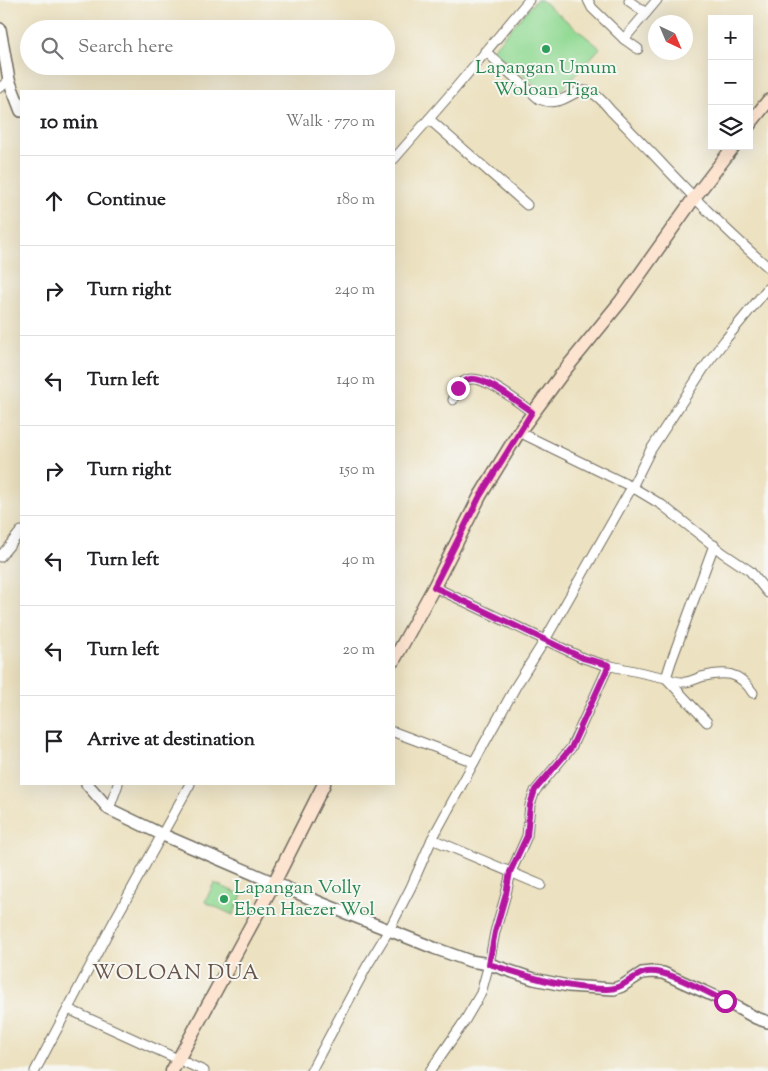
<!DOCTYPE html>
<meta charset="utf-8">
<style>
:root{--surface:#fff;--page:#f6f6f6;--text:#202124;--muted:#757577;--line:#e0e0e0}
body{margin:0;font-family:"Sorts Mill Goudy",serif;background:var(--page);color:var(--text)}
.controls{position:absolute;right:15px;top:15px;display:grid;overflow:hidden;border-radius:0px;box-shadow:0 5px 20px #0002}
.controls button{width:45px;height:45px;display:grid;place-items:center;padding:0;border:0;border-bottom:1px solid var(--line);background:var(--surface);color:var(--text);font:25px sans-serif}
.compass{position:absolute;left:648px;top:15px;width:45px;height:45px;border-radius:50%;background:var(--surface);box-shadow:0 5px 20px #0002;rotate:136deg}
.stop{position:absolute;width:15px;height:15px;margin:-11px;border:4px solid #b5179e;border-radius:50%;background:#fff}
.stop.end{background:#b5179e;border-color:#fff;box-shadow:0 1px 5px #0008}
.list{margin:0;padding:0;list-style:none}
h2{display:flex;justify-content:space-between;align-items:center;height:65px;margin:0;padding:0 20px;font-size:21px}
h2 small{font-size:16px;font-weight:400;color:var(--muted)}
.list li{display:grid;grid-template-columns:32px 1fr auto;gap:15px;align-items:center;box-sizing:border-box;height:90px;padding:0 20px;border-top:1px solid var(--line)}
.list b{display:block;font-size:19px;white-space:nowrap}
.list em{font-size:16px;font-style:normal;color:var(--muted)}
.icon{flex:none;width:28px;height:28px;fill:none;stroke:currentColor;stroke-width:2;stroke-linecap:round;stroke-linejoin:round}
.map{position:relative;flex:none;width:768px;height:1071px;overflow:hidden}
.search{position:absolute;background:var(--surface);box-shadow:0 5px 20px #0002;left:20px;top:20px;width:375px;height:55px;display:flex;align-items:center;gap:12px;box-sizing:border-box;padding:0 18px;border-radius:28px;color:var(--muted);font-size:19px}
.panel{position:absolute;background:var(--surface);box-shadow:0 5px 20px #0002;left:20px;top:90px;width:375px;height:695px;border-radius:0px}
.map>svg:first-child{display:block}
</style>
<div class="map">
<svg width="768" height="1071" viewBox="0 0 768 1071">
<rect width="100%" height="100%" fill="#f6f6f2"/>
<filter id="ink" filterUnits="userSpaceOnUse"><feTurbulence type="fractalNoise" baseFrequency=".02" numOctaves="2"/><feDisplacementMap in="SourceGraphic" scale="10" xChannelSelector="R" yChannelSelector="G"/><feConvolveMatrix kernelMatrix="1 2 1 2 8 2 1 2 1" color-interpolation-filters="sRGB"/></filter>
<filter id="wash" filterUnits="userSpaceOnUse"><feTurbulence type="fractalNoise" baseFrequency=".0096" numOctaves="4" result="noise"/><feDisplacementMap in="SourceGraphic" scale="20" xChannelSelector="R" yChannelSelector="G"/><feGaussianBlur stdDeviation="1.12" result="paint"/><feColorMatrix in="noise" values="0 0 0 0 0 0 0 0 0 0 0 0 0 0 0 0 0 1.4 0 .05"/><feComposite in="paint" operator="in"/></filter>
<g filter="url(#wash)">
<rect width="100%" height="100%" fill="#ece1c0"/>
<g fill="#93da94" stroke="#5f8260">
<polygon points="536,0 541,0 600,48 553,99 492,50"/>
<polygon points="214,883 242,895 233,915 205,902"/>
</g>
</g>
<g filter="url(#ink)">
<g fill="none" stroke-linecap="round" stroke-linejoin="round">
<g stroke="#6f6b5f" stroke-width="11">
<g id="minor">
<polyline points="588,0 592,8 624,39 646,13 629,1"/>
<polyline points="646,13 657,0"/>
<polyline points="624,39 638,49"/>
<path d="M 485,51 L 539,99 C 566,110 574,83 592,93 C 600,97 606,105 611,111 C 625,125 638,139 651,152 C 689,193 726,231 768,267"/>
<polyline points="0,88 9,80"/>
<polyline points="429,119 527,205"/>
<polyline points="394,159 448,97 529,0"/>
<path d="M 453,400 C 456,393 457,387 463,382 C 479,369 517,402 532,412"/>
<polyline points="519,432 632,487 662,505 723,553 750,571 768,593"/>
<path d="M 714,545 L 671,662 L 666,678 C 671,680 676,682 682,682 C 688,683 695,679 701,677 C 725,671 739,671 753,693"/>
<polyline points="0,557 21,531"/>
<polyline points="434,587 583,658 602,664 666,678 707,722"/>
<polyline points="394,732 474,762"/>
<polyline points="109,809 118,784"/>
<polyline points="432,839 541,885"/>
<polyline points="68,1009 204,1071"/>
<polyline points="35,1071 113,923 190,784"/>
<polyline points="311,1071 367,966 389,930 411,887 432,839 474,762 516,686 545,640 632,487 650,451 704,368 725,340 768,288"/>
<polyline points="430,1071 464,1022 481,993 489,964 495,932 506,894 511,872 527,836 530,805 535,791 571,748 609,665"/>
</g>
</g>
<g stroke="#6f6b5f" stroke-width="14">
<g id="tertiary">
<polyline points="0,29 9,80 21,111"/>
<polyline points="87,784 109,809 163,835 321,903 434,948 470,961 489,964 534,979 568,986 614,989 622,986 642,973 651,972 663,973 725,1001 756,1018 768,1022"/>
</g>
</g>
<g stroke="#6f6b5f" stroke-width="15">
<g id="secondary">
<polyline points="749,125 768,101"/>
<polyline points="394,660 434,587 480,496 519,432 564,371 621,301 694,198 734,146"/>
<polyline points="172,1071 274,883 324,784"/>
</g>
</g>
<use href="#minor" stroke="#fff" stroke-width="9"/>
<use href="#tertiary" stroke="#fff" stroke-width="11"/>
<use href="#secondary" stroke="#fde4d0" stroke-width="12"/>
</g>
</g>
<g fill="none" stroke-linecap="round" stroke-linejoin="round" filter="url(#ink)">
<path stroke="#b5179e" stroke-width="6" d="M 458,388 C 461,384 465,380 470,379 C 485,376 519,404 532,412 L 480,496 L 434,587 L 583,658 L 609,665 L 571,748 L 535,790 L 530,805 L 527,836 L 510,872 L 506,894 L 495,932 L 489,964 C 528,976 565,989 605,989 C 622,990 629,978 643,973 C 663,966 706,992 725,1001"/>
</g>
<g fill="#2e9e5b" stroke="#f6f6f2" stroke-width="2">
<circle cx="546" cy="49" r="5"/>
<circle cx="224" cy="899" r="5"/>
</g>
<g text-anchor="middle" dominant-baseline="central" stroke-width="4" stroke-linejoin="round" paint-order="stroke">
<g font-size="19" fill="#27864d" stroke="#f6f6f2">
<text x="546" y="68">Lapangan Umum<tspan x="546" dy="22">Woloan Tiga</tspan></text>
<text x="234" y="888" text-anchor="start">Lapangan Volly<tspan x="234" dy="22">Eben Haezer Wol</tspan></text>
</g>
<g font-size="21" letter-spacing="1" fill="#6a554a" stroke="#f6f6f2">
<text x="176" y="974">WOLOAN DUA</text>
</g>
</g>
</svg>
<div class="controls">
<button>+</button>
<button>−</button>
<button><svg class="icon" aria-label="layers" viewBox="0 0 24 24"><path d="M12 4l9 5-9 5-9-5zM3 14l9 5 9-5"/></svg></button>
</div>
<svg class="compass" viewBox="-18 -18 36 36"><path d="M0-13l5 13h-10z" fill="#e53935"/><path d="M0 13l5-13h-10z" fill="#757577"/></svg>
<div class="stop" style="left:725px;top:1001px"></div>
<div class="stop end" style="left:458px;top:388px"></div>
<div class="search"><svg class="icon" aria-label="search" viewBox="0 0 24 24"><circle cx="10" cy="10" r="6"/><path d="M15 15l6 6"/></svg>Search here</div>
<section class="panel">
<h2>10 min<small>Walk · 770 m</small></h2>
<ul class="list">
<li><svg class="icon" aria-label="ahead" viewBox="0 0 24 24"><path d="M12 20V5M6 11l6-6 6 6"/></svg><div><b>Continue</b></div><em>180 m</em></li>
<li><svg class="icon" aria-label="right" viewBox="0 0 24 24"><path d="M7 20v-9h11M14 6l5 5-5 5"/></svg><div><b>Turn right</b></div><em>240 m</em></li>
<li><svg class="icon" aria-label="left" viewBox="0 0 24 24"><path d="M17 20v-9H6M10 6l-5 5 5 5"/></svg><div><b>Turn left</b></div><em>140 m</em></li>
<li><svg class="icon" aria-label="right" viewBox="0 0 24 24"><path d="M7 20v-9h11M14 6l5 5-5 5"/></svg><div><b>Turn right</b></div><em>150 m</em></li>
<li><svg class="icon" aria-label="left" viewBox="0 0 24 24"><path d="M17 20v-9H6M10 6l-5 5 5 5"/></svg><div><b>Turn left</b></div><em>40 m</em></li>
<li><svg class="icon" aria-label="left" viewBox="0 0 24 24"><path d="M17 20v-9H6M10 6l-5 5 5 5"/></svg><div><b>Turn left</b></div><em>20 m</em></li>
<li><svg class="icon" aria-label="arrive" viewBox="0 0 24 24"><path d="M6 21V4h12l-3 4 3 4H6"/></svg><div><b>Arrive at destination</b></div></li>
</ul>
</section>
</div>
